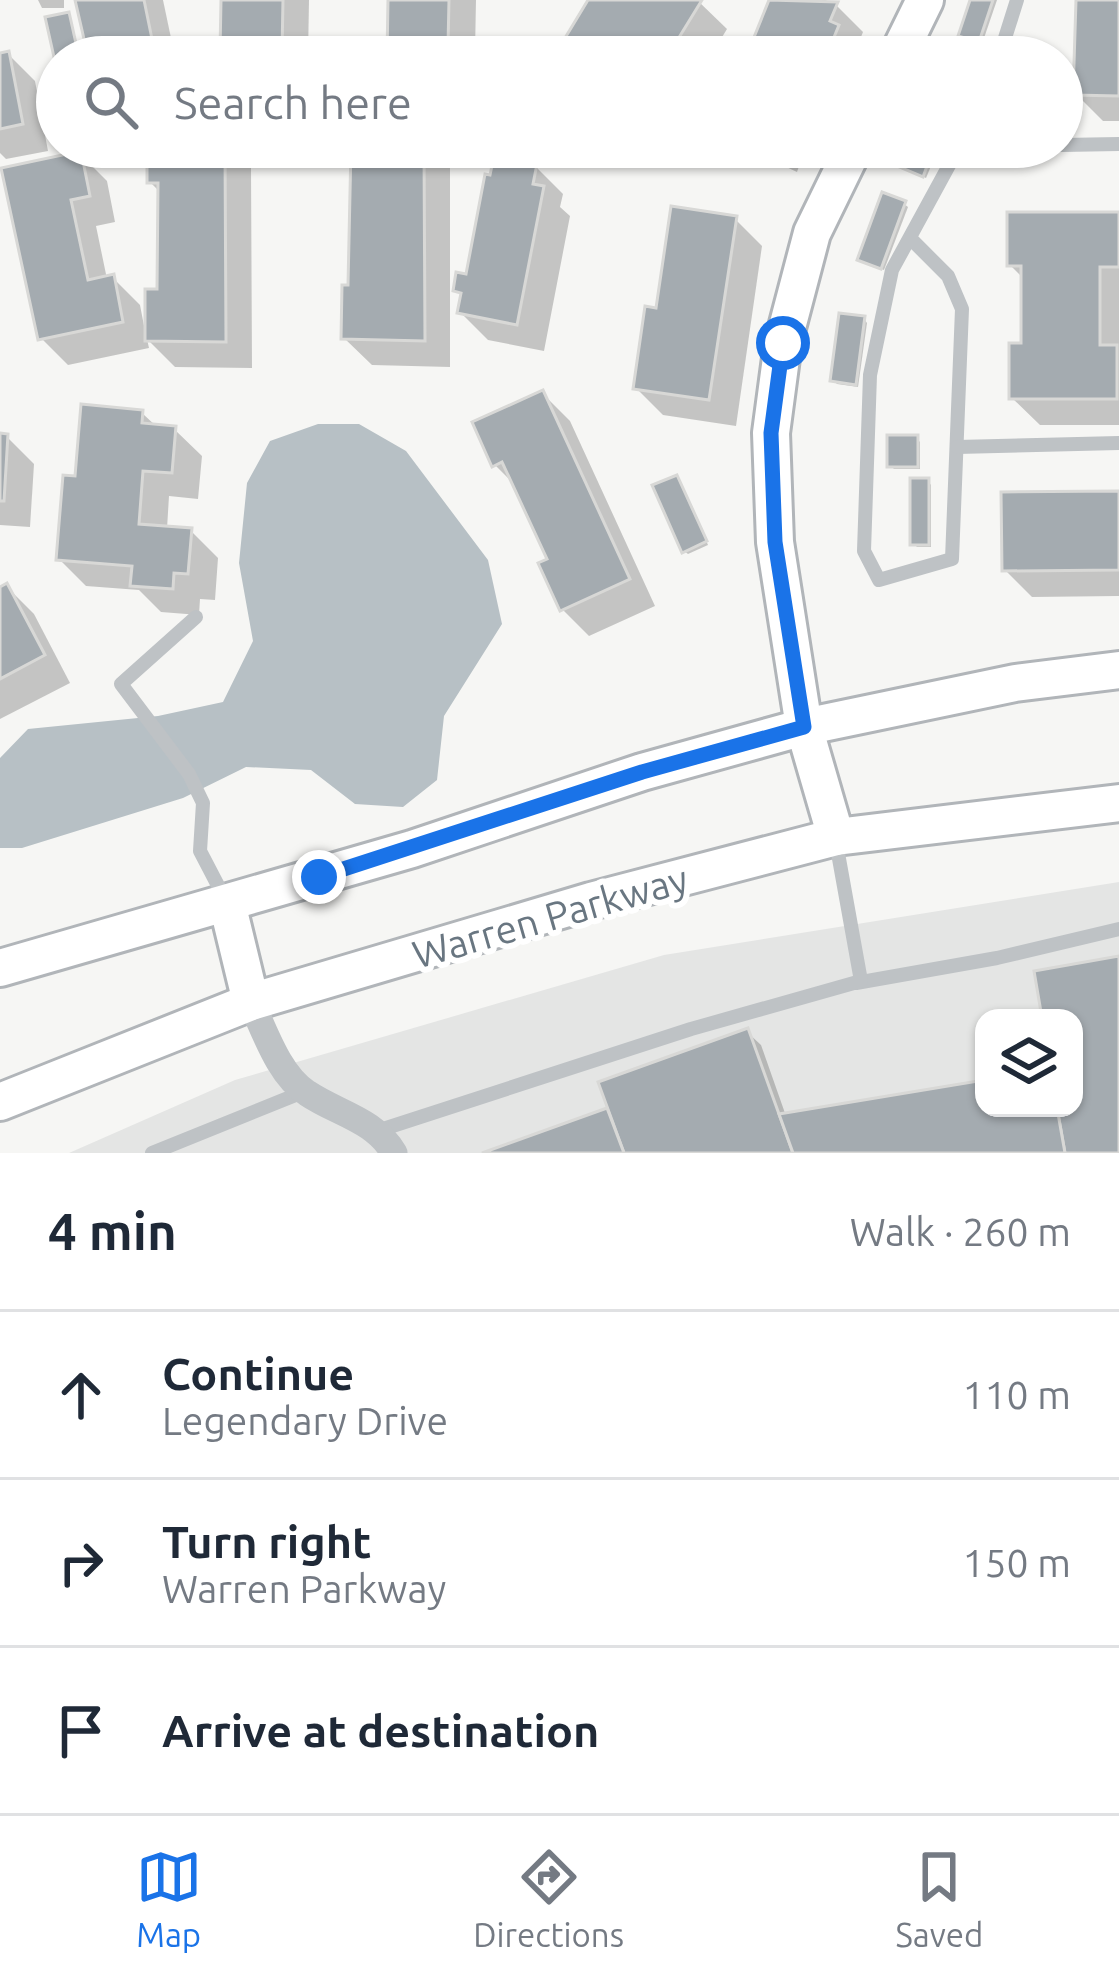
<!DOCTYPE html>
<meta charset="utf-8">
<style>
:root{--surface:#fff;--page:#f2f2f3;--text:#1f2937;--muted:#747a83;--line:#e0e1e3;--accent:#1a73e8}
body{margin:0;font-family:Ubuntu,sans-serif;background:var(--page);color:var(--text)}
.controls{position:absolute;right:36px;bottom:36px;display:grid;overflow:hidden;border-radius:24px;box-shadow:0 3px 9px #0004}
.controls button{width:108px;height:108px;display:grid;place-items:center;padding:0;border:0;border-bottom:3px solid var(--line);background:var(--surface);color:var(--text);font:60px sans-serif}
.stop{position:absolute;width:36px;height:36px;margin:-27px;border:9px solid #1a73e8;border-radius:50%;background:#fff}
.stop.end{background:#1a73e8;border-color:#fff;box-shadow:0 3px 12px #0008}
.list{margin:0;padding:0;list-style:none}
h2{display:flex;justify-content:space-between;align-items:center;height:156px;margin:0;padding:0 48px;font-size:51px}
h2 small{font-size:39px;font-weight:400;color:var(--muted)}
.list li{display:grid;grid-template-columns:78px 1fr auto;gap:36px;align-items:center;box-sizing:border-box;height:168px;padding:0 48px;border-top:3px solid var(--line)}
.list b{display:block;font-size:45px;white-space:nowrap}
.list p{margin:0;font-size:39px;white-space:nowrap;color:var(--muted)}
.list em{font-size:39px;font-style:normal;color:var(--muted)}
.icon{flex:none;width:66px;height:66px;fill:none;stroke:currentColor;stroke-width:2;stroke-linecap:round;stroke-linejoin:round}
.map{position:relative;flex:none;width:1119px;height:1153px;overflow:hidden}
.search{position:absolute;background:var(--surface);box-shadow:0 3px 9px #0004;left:36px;right:36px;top:36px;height:132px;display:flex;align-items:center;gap:30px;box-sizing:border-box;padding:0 42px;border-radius:66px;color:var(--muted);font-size:45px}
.sheet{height:660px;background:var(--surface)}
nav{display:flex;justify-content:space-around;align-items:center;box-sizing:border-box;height:168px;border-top:3px solid var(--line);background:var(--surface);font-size:33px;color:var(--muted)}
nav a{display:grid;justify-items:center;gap:6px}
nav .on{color:var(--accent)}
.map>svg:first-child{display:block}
</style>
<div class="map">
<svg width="1119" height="1153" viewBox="0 0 1119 1153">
<rect width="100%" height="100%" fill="#f6f6f4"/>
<path fill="#e4e5e4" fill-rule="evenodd" d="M 1119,882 L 1119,1153 L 69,1153 L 235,1080 L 664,955 ZM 984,1018 L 1074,1018 L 1074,1108 L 984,1108 Z"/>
<polygon fill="#b7c0c5" points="318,424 359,424 406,451 488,560 502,624 444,716 437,780 403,807 355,804 311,770 246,767 183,798 22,848 0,848 0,758 28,729 158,716 223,702 253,641 239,563 247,483 270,441"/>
<g fill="#0003">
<polygon points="38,0 64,0 64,8 42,8"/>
<polygon points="79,0 163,0 175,57 96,57 90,51"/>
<polygon points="224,0 309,0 308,57 230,57 223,50"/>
<polygon points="391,0 476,0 475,52 480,57 390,57"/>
<polygon points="591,0 697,0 727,29 710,57 588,57 568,38"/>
<polygon points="773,0 789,5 791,0 825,0 836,5 863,32 857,47 863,57 749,57"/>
<polygon points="973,0 997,0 982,44 962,35"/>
<polygon points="1079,0 1119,0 1119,121 1103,121 1076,94"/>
<polygon points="8,54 35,81 48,151 6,159 0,153 0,56"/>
<polygon points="150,147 232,147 251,166 252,368 175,367 147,339 149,348 68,365 41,338 80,154 107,181 115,222 96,226 107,279 113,278 140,305 145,331 160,292 161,193 150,182"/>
<polygon points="354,147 438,147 450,160 450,367 372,365 344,338 351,288"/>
<polygon points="690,147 741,147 731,167"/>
<polygon points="743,147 819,147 813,162 802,158 797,172"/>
<polygon points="908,147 939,147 926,178 901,166"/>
<polygon points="536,167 563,194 560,207 570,216 544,351 488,340 460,312 464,297 456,290"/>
<polygon points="904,204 908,207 884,270 864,263 860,259"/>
<polygon points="1119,217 1119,425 1040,425 1012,398 1024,346 1024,279 1010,265"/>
<polygon points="735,219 762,246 736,426 663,415 636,388 659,311"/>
<polygon points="864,319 867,323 858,387 837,384 833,380"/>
<polygon points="543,394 570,421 655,606 589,636 562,609 551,560 517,487 495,465"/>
<polygon points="142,413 157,427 174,429 202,456 198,499 169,496 167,529 191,531 218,558 215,600 200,599 199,615 161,612 139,590 86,586 59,559 78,479"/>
<polygon points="0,436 7,437 34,464 30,527 0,525"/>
<polygon points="916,438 920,442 920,469 894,469 890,465"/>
<polygon points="928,481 931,485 931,547 917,547 913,543"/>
<polygon points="680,482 708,545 688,554 684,551"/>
<polygon points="1119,494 1119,596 1032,597 1005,570"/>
<polygon points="7,587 34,614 70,683 0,719 0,590"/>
<polygon points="1119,959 1119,1153 491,1153 611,1110 747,1032 761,1045 786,1116 984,1083 984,1108 1074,1108 1074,1018 1045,1018 1037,973"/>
</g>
<g fill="#a4abb0" stroke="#d8d8d6" stroke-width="3">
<polygon points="75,0 144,0 152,39 87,52"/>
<polygon points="221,0 283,0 282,52 220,52"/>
<polygon points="388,0 449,0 448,46 473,46 473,57 387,57"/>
<polygon points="588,0 702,0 667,57 596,57 565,38"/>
<polygon points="769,0 838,2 830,21 839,25 830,47 815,41 809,57 746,57"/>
<polygon points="970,0 993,0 979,42 958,36"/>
<polygon points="1076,0 1119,0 1119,96 1073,95"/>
<polygon points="69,12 79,57 57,57 56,66 45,17"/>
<polygon points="9,51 23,124 0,129 0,53"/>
<polygon points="147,147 225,147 226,342 145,341 145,289 157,289 158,183 147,183"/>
<polygon points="351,147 424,147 425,341 341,339 342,285 348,285"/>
<polygon points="689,147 736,147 727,166"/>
<polygon points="905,147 934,147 923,177 897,166"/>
<polygon points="81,151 90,196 71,200 88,280 114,274 123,322 38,340 1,168"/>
<polygon points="494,156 537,164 533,184 544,186 517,325 457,313 461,293 453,291 456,272 466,274 485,174 490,175"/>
<polygon points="882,192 906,201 881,269 857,260"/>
<polygon points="671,206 737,216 709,400 633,389 645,306 656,308"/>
<polygon points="1007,212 1119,212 1119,267 1100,267 1100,345 1117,345 1117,399 1009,399 1009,343 1021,343 1021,266 1007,266"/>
<polygon points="839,313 865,316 856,385 830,381"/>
<polygon points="543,390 630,579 560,611 538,563 547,559 502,462 492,467 472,422"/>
<polygon points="81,404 143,410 142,423 176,426 172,473 143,471 139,524 192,528 188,574 174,573 173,589 130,586 132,566 56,560 63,475 75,476"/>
<polygon points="0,433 8,434 4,501 0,501"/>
<rect x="887" y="435" width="31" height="32"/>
<polygon points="677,475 707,541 682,553 652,485"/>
<rect x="910" y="478" width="19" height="67"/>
<polygon points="1119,491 1119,570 1002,571 1001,492"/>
<polygon points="7,583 45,655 0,679 0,587"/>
<polygon points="1119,956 1119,1153 1065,1153 1057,1108 1074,1108 1074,1018 1042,1018 1034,971"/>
<polygon points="748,1028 793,1153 624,1153 598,1082"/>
<polygon points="984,1080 984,1108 1057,1108 1065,1153 793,1153 779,1114"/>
<polygon points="607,1108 624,1153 482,1153"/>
</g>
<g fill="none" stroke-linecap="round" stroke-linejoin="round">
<g stroke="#b1b5b9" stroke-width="42">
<g id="secondary">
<polyline points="897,57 925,0"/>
<polyline points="836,837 804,727 775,542 771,433 783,343 812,233 854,147"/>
<polyline points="227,903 251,1002"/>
<polyline points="0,968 412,849 642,772 804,727 1015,683 1119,670"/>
<polyline points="0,1102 251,1002 591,901 836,837 1119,803"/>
</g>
</g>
<g stroke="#bec2c5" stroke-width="14">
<polyline points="999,57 1017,0"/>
<polyline points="1062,145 1119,144"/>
<polyline points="911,239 948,276 962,309 952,559 879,580 864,551 870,375 892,270 959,147"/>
<polyline points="957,447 1119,443"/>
<polyline points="196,617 121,684 189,774 203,803 200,851 225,899"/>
<polyline points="856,983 997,958 1119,929"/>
<polyline points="377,1131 691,1029 861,981 836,842"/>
<polyline points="152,1153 303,1092"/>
</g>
<path stroke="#bec2c5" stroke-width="27" d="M 251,1002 C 265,1032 279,1075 307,1093 C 338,1114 374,1119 394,1153"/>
<use href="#secondary" stroke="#fff" stroke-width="36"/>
</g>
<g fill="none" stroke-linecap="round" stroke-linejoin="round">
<polyline stroke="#1a73e8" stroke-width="15" points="319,877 642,772 804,727 775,542 771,433 783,343"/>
</g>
<g text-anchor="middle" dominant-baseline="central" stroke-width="12" stroke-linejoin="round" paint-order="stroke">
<g font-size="39" fill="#697681" stroke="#fff">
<text transform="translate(550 916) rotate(-16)">Warren Parkway</text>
</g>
</g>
</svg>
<div class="controls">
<button><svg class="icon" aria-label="layers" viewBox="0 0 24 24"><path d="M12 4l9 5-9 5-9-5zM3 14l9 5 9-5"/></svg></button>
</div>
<div class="stop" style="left:783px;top:343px"></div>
<div class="stop end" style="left:319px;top:877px"></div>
<div class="search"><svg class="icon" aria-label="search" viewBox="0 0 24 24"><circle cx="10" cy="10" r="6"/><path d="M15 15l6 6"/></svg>Search here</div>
</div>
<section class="sheet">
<h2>4 min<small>Walk · 260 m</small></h2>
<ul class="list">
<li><svg class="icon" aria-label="ahead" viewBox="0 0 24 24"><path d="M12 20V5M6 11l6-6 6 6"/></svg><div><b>Continue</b><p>Legendary Drive</p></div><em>110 m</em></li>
<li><svg class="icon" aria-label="right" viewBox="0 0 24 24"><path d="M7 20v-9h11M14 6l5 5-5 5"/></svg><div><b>Turn right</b><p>Warren Parkway</p></div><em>150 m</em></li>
<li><svg class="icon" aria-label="arrive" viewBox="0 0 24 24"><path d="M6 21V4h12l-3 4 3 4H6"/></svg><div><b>Arrive at destination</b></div></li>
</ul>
</section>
<nav>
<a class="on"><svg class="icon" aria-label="map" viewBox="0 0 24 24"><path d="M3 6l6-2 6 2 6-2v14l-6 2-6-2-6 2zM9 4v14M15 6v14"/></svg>Map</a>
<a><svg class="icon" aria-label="directions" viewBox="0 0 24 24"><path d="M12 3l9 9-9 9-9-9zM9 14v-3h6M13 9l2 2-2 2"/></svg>Directions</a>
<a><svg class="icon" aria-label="saved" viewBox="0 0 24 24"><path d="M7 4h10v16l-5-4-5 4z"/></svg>Saved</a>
</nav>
